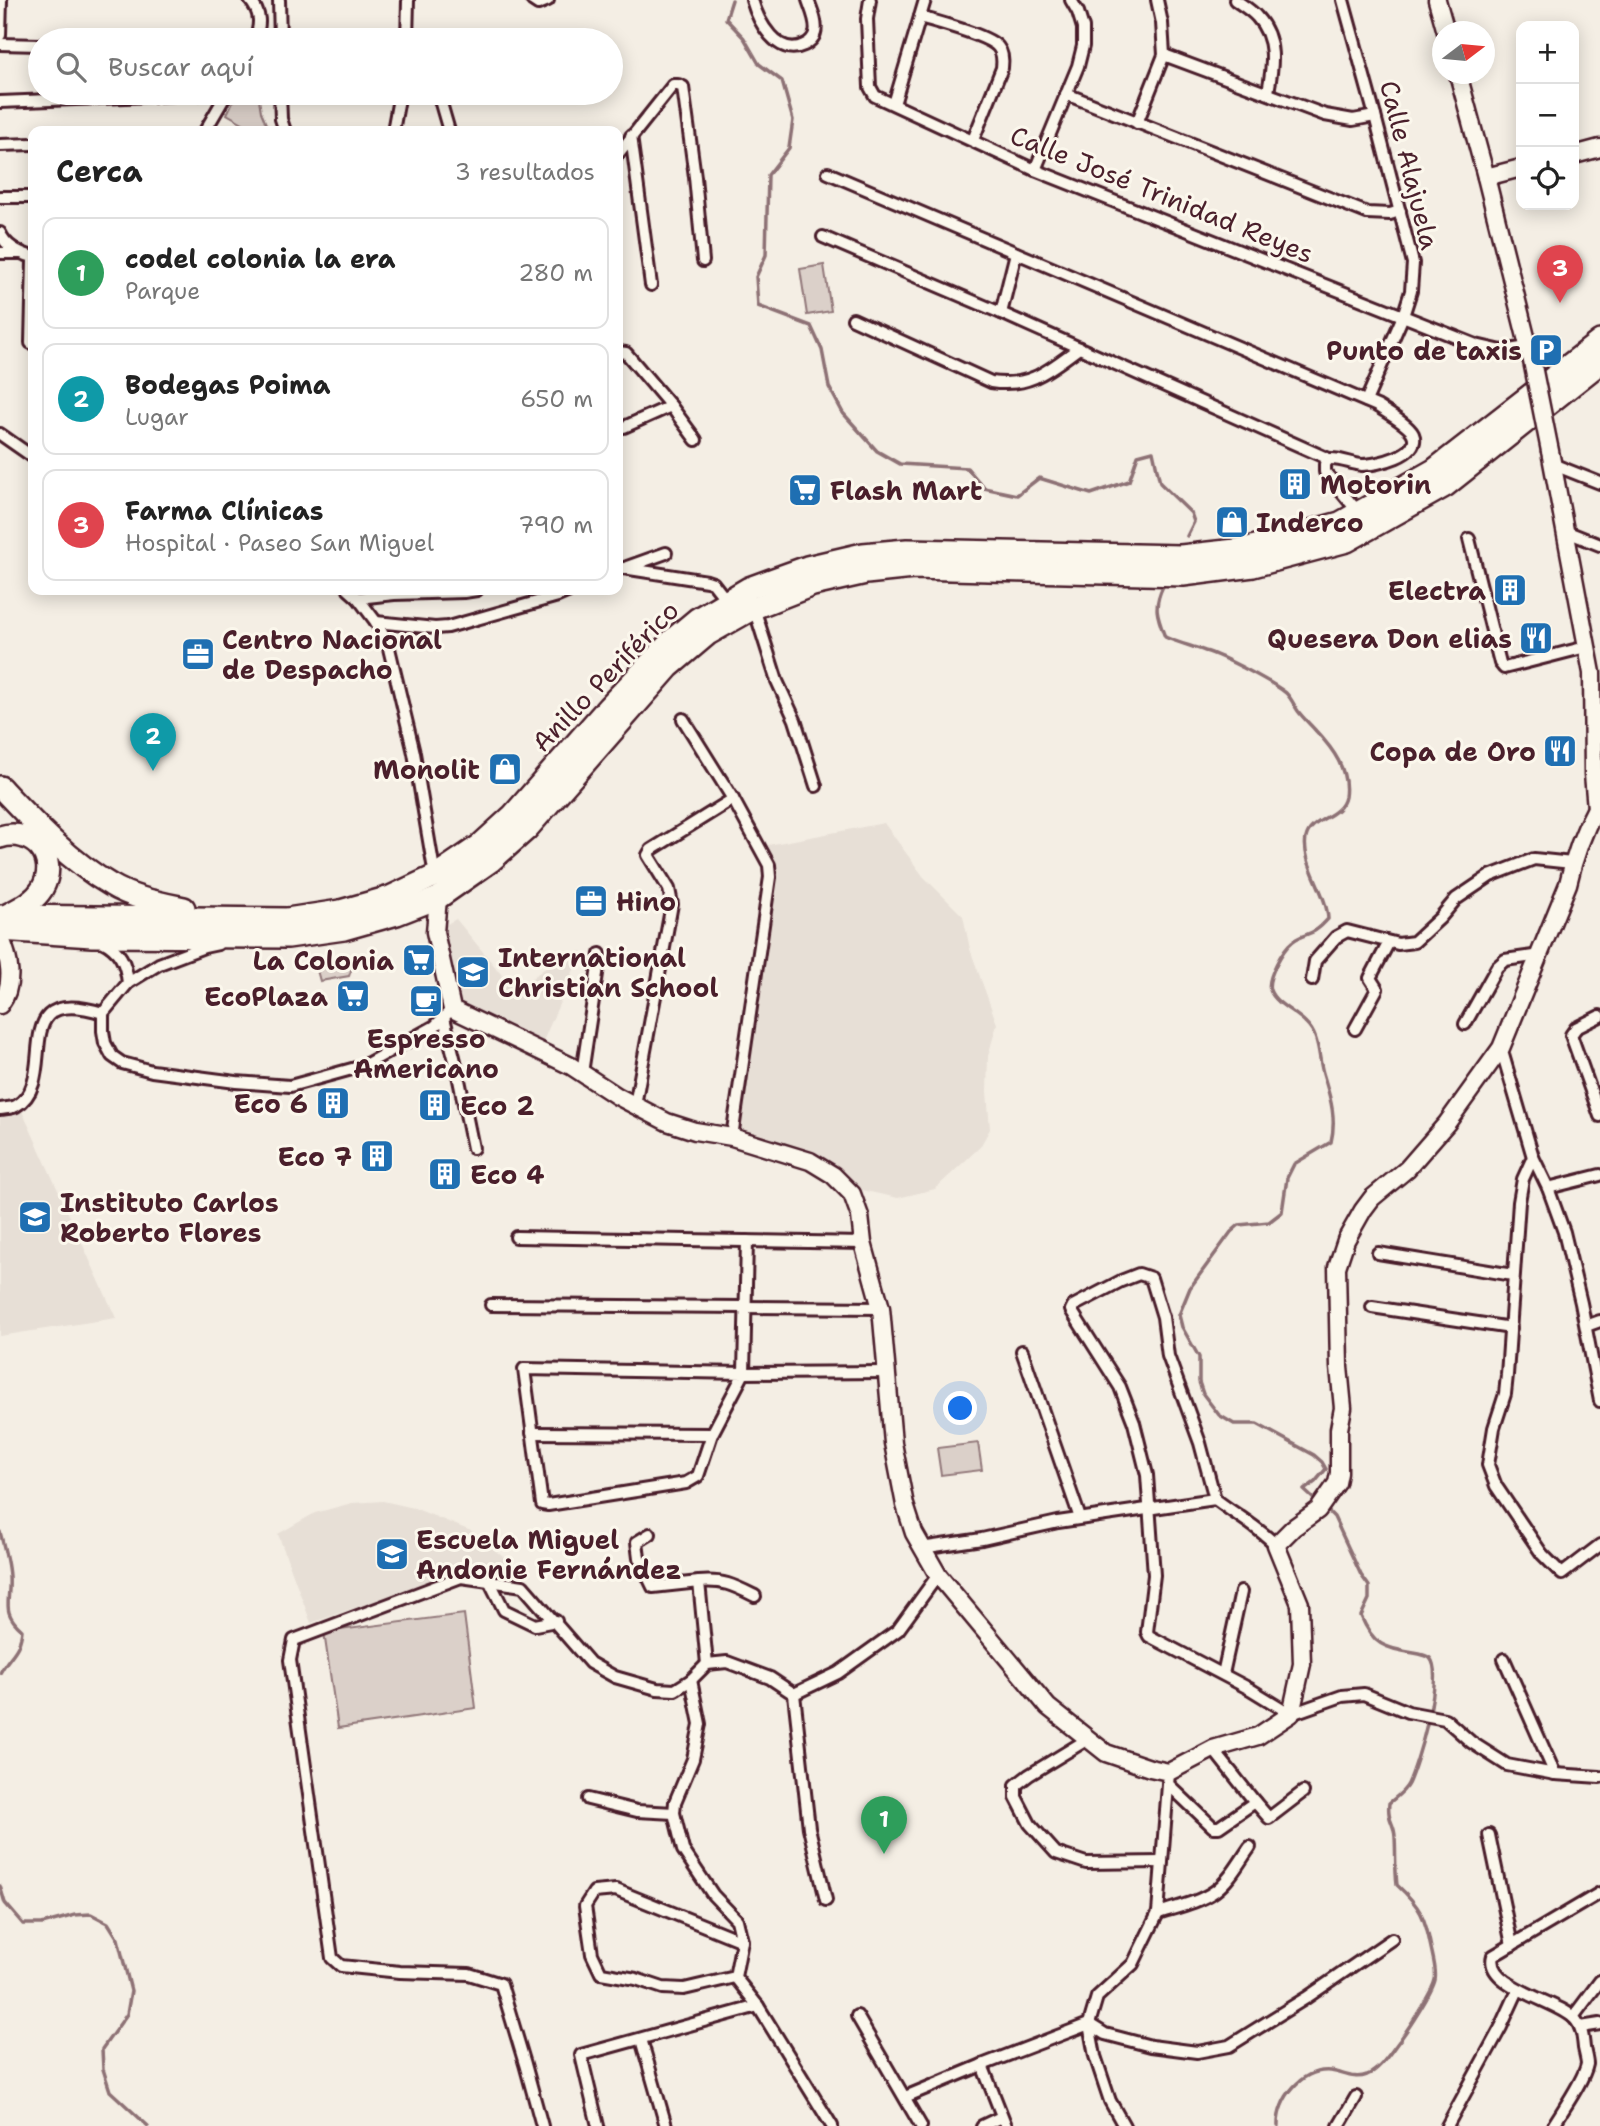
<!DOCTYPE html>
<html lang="es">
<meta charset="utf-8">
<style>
:root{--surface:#fff;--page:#f2f2f2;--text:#222;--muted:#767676;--line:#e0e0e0;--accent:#b45309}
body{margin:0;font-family:"Shantell Sans",sans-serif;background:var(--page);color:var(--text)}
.controls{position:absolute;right:21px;top:21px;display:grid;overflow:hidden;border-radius:14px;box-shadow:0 4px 18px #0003}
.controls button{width:63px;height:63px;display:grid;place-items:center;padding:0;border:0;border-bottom:2px solid var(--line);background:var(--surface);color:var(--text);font:35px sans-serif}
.compass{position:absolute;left:1432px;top:21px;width:63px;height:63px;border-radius:50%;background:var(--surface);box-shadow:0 4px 18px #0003;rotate:74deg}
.you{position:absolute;left:961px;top:1409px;width:24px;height:24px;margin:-18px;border:5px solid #fff;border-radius:50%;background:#1a73e8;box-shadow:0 0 0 10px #1a73e833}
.badge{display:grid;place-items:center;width:46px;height:46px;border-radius:50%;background:var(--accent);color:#fff;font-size:23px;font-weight:700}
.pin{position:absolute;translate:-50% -58px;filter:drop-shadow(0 2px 4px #0008)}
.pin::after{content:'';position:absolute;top:37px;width:24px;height:21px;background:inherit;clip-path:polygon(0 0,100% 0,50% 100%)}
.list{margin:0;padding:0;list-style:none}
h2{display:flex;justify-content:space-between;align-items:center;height:91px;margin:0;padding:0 28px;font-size:30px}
h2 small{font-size:23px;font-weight:400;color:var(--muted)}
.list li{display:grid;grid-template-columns:46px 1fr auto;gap:21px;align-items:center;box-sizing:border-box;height:112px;margin:0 14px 14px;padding:0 14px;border:2px solid var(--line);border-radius:14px}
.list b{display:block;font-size:26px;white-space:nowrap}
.list p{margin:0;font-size:23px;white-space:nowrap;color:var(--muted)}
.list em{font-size:23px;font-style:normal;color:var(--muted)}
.icon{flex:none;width:38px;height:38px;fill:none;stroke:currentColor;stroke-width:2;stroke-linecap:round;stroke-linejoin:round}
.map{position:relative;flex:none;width:1600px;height:2126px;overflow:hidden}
.search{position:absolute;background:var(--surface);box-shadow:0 4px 18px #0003;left:28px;top:28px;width:595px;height:77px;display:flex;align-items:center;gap:18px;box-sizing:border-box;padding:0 24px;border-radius:38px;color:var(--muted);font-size:26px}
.panel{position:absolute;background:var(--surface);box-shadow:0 4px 18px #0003;left:28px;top:126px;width:595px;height:469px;border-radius:14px}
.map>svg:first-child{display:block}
</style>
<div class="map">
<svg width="1600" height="2126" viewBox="0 0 1600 2126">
<rect width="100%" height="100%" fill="#f4eee4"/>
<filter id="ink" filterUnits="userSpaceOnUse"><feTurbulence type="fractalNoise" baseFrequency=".0143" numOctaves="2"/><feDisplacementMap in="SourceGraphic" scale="14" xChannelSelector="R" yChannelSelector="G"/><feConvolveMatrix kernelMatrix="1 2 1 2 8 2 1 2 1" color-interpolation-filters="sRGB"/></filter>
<g filter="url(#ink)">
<g fill="#e7dfd6">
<polygon points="884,823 923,876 963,916 970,949 997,1024 988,1056 987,1092 990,1129 980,1147 935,1189 898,1198 856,1189 738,1132 777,873 768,845"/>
<polygon points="456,919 515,991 557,959 582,951 541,1046 456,1002 440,928"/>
<polygon points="22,1111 116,1318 0,1336 0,1116"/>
<polygon points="383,1501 414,1508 471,1531 523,1573 519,1582 462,1574 436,1580 311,1623 278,1534 315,1513 352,1503"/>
</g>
<g fill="#dbd0c9" stroke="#92787a" stroke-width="2">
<polygon points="237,93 258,93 261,112 269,131 257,131 227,114"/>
<polygon points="824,265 831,311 807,315 800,269"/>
<polygon points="341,957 353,965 349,976 320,981 315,963"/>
<polygon points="978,1443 982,1470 941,1475 937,1448"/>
<polygon points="464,1614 476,1708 338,1728 324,1632"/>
</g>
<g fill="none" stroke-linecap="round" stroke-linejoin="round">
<g stroke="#8d7174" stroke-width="3.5">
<polyline points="732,0 726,19 744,38 759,64 782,81 793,120 789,148 768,175 766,255 756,277 758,306 811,326 822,350 829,387 843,413 877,451 900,464 967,468 984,488 1017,495 1039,478 1091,494 1129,481 1138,455 1153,451 1160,483 1191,513 1194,522 1187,536"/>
<path d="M 1163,586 C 1153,607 1157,616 1165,637 C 1178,643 1192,646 1205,651 C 1223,656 1272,682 1286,693 C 1291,698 1294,705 1298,711 C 1303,718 1310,724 1316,731 C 1333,749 1349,770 1345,797 C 1341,818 1310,818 1306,838 C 1301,862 1327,893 1328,919 C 1324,923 1321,927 1316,930 C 1309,935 1298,936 1292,942 C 1283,949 1266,979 1270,990 C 1275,1004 1296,1012 1306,1023 C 1320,1036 1318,1056 1323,1073 C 1330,1097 1337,1117 1331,1142 L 1294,1164 L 1287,1178 L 1282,1212 L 1269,1222 L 1239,1225 L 1231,1232 L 1190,1288 L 1179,1315 L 1182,1327 L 1199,1357 L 1199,1382 L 1203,1394 L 1219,1415 L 1234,1424 L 1257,1424 L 1314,1455 L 1322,1462 L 1326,1469 L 1315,1482 L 1304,1490 L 1317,1502"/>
<path d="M 0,1532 C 4,1547 8,1561 9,1576 C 11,1602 0,1611 22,1630 C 20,1652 10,1654 0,1673"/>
<polyline points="0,1886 5,1903 23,1924 42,1924 75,1915 91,1914 108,1923 118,1939 131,1991 127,2014 102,2049 103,2069 110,2091 148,2126"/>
<path d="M 1278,2126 C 1277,2099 1302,2068 1331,2071 C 1344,2073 1354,2080 1367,2075 C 1381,2069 1391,2051 1400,2040 C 1408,2029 1432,1993 1435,1980 C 1437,1971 1433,1958 1431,1948 C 1425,1917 1421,1907 1397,1885 C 1395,1869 1396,1853 1395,1837 C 1395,1823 1387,1822 1389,1803 C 1396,1797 1404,1792 1408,1784 C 1417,1765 1445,1674 1430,1658 C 1426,1655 1420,1654 1414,1653 C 1384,1648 1373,1645 1361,1616 L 1369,1599 L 1369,1586 L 1361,1575 L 1334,1517 L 1326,1509"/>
</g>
<g stroke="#4a1f2b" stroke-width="16">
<g id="street">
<path d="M 250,0 C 261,13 261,24 255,40"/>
<polyline points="279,0 280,40"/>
<polyline points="532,0 538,4 548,0"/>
<path d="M 752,0 C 758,21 777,58 804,45 C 809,43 814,38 815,33 C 818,23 811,9 808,0"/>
<polyline points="870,0 867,19 870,87 875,96 1035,170 1476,345 1502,351 1528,347"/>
<path d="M 1235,0 C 1242,5 1251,10 1257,17 C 1277,39 1273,66 1268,92"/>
<polyline points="1343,0 1375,116 1413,263 1411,291 1403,316 1366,401"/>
<path d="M 920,17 C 936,22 988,35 998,47 C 1003,53 1003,60 1002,68 L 973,140"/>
<polyline points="0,35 1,0"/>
<polyline points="407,40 408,0"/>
<polyline points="0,44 40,45"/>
<polyline points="1164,55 1325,115 1353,120 1375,116"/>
<polyline points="280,93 281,119 285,131"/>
<polyline points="438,93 449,131"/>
<polyline points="1066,94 1367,213 1390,214 1400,211"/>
<polyline points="0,102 226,93"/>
<polyline points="894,104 925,0"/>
<polyline points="1137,123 1164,55 1162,23 1157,0"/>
<polyline points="205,131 227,93"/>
<polyline points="393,131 400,93"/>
<polyline points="631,136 651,285"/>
<polyline points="0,145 33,144"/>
<polyline points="618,154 673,85 678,85 683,87 695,177 703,261"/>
<polyline points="1035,170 1078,66 1083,46 1083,28 1078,12 1071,0"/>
<polyline points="0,197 33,197"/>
<path d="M 0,233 C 6,247 19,253 33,257"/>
<path d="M 823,237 L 1001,313 L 1329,459 C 1341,458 1351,464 1362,465 C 1376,465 1422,455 1413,434 C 1409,425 1386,412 1377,406 L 828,173"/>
<polyline points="0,253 20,253"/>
<polyline points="1001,313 1016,253"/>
<path d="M 853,319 L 991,382 C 1030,388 1049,370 1079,348"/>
<polyline points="31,343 33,261"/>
<polyline points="618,352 626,353 671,406 696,440"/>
<polyline points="618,427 624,427 671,406"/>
<polyline points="0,434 33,457"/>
<polyline points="1329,459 1325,464 1325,472 1359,513"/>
<polyline points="1552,464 1600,483"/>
<polyline points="1565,531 1600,545"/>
<polyline points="1469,539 1500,663 1504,668 1586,647"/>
<polyline points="627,567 666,553"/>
<polyline points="623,568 707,581 713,583 727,601"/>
<polyline points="349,590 358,598 376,622 388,644 414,753 435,876"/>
<polyline points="358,598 394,594 464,592 477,590"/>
<polyline points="754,608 777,681 795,720 816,786"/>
<polyline points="376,622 435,628 448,627 558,596 572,590"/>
<polyline points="683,719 733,799 769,865 770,877 732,1137"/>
<path d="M 102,941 C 120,950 126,963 128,983"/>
<polyline points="218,944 204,947 159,964 128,983 103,1013 103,1031 105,1043 112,1056 122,1063 152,1071 236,1082 290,1086 363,1066 435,1026 452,1009"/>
<polyline points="1312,980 1315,961 1336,937 1347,931 1398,944 1414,942 1440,918 1456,899 1490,876 1534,859 1572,863"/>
<polyline points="1600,1016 1576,1028 1571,1035 1600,1116"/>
<polyline points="444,1018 456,1065 473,1148"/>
<polyline points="1465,1024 1497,967 1505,960 1540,955"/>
<polyline points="1355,1029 1377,989 1370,978 1389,942"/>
<polyline points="1501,1048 1533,1157 1548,1188 1564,1232 1581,1303 1600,1401"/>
<polyline points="582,1073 600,954"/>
<polyline points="635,1105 672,904 669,889 648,855 651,850 733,799"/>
<path d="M 0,1109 C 5,1108 12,1108 16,1106 C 62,1080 3,983 103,1013"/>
<polyline points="1533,1157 1523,1179 1519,1202 1507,1375 1505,1394 1494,1428 1488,1465 1496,1486 1542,1554 1562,1574 1600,1545"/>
<polyline points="1548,1188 1600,1175"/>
<polyline points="516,1237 863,1243"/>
<polyline points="747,1241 744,1373 712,1434 698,1476 686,1483 548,1505 542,1504 524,1369 744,1373 886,1372"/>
<polyline points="1378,1253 1513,1275"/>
<polyline points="491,1305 881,1308"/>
<polyline points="1372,1307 1511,1328"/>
<polyline points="1586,1326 1600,1321"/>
<polyline points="1022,1351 1080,1518"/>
<polyline points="532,1433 712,1434"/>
<polyline points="1215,1499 1200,1443 1168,1356 1163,1317 1151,1278 1139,1274 1121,1281 1073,1306 1071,1310 1120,1387 1134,1423 1147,1475 1154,1575 1147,1632 1149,1636 1250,1689 1291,1714 1342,1696 1364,1694 1408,1712 1445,1719 1471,1742 1507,1765 1555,1774 1600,1777"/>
<polyline points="650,1534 637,1542 639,1558 653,1587 699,1582 707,1664"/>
<path d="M 921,1548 L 982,1539 L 1058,1522 L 1215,1499 C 1236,1515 1258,1527 1276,1545"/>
<polyline points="489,1580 504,1610 535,1625 556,1621"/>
<path d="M 699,1582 C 724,1580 733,1585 755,1596"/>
<polyline points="1504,1659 1555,1774"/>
<polyline points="1223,1674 1241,1592"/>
<polyline points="691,1680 700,1724 693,1759 675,1802 674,1813 683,1850 713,1895 737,1920 742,1941 735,1977 758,2006 832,2126"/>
<polyline points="794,1694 809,1828 826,1900"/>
<polyline points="1088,1739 1029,1775 1016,1785 1016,1797 1030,1824 1056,1853 1086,1863 1162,1862"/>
<polyline points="1213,1749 1255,1802"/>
<polyline points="1168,1784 1213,1827 1219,1827 1255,1802 1269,1818 1303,1792"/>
<polyline points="588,1799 637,1811 674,1813"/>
<polyline points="1489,1835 1512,1945"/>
<path d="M 1158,1913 C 1177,1907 1200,1902 1215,1891 C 1230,1880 1240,1861 1250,1847"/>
<polyline points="735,1977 684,1989 663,1988 636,1979 601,1973 592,1954 585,1906 594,1892 616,1890 742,1941"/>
<polyline points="857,2016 921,2126"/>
<polyline points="1573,2017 1600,1981"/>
<polyline points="1581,2027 1600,2024"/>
<polyline points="641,2039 666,2126"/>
<polyline points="982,2065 1006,2126"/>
<polyline points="905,2097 982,2065 1089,2024 1105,2034 1151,2046 1197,2052 1229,2046 1306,1998 1392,1939"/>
<polyline points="542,2126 525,2064 501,1984 469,1974 400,1972 341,1966 332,1958 290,1660 294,1640 461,1577 523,1586 590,1663 615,1677 657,1689 675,1690 691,1680 707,1664 727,1662 770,1678 794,1694 838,1673 898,1630 938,1575"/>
<polyline points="598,2126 581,2055 758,2006"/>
<polyline points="982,2126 1001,2117"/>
<polyline points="1124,2126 1110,2101 1095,2056 1089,2024 1097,1997 1133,1964 1158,1913 1169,1772"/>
<polyline points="1339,2126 1356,2097"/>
<polyline points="1447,2126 1501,2027 1518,1990"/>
<path d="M 1553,2126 C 1562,2111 1584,2080 1587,2064 C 1587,2060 1585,2053 1584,2048 C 1583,2037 1582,2026 1574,2018 C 1558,2001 1484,1986 1493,1956 L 1600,1893"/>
</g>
</g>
<g stroke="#4a1f2b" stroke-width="21">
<g id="secondary">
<polyline points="1437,0 1446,32"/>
<polyline points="1458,74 1486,177 1532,361"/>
<polyline points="1574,155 1600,148"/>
<polyline points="1486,177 1521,168"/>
<polyline points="1550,451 1592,673 1593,774 1596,808 1600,813"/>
<path d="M 438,898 L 435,932 L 452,1009 L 571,1066 L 617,1096 L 667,1122 L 695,1131 L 732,1137 L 810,1161 L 833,1175 L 852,1194 L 860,1216 L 863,1243 L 881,1308 L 893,1443 L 905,1505 L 914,1533 L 938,1575 L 1048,1707 L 1106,1753 L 1150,1768 L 1169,1772 L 1213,1749 L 1258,1736 L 1291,1714 L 1302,1664 L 1300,1604 L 1276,1545 L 1293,1528 L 1318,1510 L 1337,1483 L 1339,1473 L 1339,1429 L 1343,1408 L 1339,1367 L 1337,1267 L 1346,1240 L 1363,1210 L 1372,1198 L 1407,1169 L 1447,1123 L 1501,1048 L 1568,884 C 1574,857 1583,832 1596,808"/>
<path d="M 0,937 C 10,958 15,985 0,1005"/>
</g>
</g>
<g stroke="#4a1f2b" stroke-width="26">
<g id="highway">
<path d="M 0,787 C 33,822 69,861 111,885 C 132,898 160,903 184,908"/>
<path d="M 0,837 C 33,827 60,858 42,889 C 34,902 20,908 7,915"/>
<polyline points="0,916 287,919 340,911 390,897 435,876 479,846 513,815 608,707 673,639 697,619 749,588 807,567 863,554 907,550 1181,556 1245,549 1340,523 1434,470 1600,341"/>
<polyline points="0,930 92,936 288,937 344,929 397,914 438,898 491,861 527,829 669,667 708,634 754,608 813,585 866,573 913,568 1183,575 1253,566 1347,541 1445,486 1600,363"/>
</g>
</g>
<use href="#street" stroke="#fbf7ec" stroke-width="10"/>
<use href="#secondary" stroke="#fbf7ec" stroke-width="16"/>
<use href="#highway" stroke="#fbf7ec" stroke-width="21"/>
<g stroke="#4a1f2b" stroke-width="21" stroke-linecap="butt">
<polyline id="secondary-bridge" points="1532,361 1550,451"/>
</g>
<use href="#secondary-bridge" stroke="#fbf7ec" stroke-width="16"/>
</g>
</g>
<defs>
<g id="parking-square" transform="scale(1.75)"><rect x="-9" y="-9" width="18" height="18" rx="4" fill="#1f6fb2" stroke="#fbf7ec"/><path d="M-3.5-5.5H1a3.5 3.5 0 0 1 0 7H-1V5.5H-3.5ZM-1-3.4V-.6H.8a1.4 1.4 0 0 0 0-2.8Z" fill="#fff"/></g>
<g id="building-square" transform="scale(1.75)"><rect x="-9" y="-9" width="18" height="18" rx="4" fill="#1f6fb2" stroke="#fbf7ec"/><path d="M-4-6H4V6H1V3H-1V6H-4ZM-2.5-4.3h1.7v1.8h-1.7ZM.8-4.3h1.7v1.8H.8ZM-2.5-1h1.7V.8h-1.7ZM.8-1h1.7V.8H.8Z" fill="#fff"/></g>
<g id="supermarket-square" transform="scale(1.75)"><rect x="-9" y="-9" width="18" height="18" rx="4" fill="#1f6fb2" stroke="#fbf7ec"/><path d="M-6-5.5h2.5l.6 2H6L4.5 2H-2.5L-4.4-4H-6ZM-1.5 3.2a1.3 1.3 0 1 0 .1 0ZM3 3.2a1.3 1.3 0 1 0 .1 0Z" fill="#fff"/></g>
<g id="shop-square" transform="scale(1.75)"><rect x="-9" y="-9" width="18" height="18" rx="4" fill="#1f6fb2" stroke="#fbf7ec"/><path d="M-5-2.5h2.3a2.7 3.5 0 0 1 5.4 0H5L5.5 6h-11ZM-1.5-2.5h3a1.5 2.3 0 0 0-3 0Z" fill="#fff"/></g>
<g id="restaurant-square" transform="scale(1.75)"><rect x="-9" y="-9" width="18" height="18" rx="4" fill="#1f6fb2" stroke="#fbf7ec"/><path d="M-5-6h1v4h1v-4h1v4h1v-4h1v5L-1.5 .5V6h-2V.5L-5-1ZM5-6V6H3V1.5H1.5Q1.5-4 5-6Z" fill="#fff"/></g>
<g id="office-square" transform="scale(1.75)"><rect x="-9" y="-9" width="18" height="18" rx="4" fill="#1f6fb2" stroke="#fbf7ec"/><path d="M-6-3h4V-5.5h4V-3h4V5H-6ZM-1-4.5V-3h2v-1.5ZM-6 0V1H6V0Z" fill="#fff"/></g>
<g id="school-square" transform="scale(1.75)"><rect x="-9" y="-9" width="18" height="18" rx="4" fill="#1f6fb2" stroke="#fbf7ec"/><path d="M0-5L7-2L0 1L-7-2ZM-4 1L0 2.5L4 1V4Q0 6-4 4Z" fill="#fff"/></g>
<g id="cafe-square" transform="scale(1.75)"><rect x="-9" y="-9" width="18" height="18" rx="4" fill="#1f6fb2" stroke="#fbf7ec"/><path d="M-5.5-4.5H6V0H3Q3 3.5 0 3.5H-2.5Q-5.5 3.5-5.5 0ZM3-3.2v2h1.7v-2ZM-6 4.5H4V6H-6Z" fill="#fff"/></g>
</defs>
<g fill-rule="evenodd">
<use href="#parking-square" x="1546" y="350"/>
<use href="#building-square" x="1295" y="484"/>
<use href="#supermarket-square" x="805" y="490"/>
<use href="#shop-square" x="1232" y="522"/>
<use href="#building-square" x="1510" y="590"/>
<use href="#restaurant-square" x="1536" y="638"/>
<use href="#office-square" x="198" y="654"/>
<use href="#restaurant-square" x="1560" y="751"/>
<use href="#shop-square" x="505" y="769"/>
<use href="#office-square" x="591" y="901"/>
<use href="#supermarket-square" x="419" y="960"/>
<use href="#school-square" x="473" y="972"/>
<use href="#supermarket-square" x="353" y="996"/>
<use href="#cafe-square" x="426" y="1001"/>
<use href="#building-square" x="333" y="1103"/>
<use href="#building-square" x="435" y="1105"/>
<use href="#building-square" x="377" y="1156"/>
<use href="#building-square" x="445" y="1174"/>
<use href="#school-square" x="35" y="1217"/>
<use href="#school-square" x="392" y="1554"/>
</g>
<g text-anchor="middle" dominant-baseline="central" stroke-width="6" stroke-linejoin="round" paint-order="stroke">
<g font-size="26" fill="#4a1f2b" stroke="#fbf7ec">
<text transform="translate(1410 165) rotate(76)">Calle Alajuela</text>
<text transform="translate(1162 194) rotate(22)">Calle José Trinidad Reyes</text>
<text transform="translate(605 676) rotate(-46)">Anillo Periférico</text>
</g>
<g font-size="26" font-weight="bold" fill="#4a1f2b" stroke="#fbf7ec" text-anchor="start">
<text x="1522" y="350" text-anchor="end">Punto de taxis</text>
<text x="1320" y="484">Motorin</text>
<text x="830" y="490">Flash Mart</text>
<text x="1256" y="522">Inderco</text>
<text x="1486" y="590" text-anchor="end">Electra</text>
<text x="1512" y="638" text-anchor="end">Quesera Don elias</text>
<text x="222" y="639">Centro Nacional<tspan x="222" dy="30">de Despacho</tspan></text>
<text x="1536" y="751" text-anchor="end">Copa de Oro</text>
<text x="480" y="769" text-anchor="end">Monolit</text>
<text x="616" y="901">Hino</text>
<text x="498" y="957">International<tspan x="498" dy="30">Christian School</tspan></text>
<text x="394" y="960" text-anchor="end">La Colonia</text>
<text x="328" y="996" text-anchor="end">EcoPlaza</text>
<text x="426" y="1038" text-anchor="middle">Espresso<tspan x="426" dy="30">Americano</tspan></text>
<text x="308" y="1103" text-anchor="end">Eco 6</text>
<text x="460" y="1105">Eco 2</text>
<text x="352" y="1156" text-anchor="end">Eco 7</text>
<text x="470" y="1174">Eco 4</text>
<text x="60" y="1202">Instituto Carlos<tspan x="60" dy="30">Roberto Flores</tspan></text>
<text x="416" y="1539">Escuela Miguel<tspan x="416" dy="30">Andonie Fernández</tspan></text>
</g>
</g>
</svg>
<div class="controls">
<button>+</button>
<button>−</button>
<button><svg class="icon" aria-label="locate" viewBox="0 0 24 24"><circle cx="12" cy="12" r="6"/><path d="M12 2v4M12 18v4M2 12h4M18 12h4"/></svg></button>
</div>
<svg class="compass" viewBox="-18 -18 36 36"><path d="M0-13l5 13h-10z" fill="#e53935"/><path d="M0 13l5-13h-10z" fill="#767676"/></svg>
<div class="you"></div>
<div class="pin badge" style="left:884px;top:1854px;background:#2e9e5b">1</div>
<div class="pin badge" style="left:153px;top:771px;background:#0f9aa8">2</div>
<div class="pin badge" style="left:1560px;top:303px;background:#e0444e">3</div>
<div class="search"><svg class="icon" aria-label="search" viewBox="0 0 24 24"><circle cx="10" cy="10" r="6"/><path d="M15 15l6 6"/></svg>Buscar aquí</div>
<section class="panel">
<h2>Cerca<small>3 resultados</small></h2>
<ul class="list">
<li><span class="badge" style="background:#2e9e5b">1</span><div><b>codel colonia la era</b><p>Parque</p></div><em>280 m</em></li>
<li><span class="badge" style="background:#0f9aa8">2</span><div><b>Bodegas Poima</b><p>Lugar</p></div><em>650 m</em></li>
<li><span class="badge" style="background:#e0444e">3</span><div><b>Farma Clínicas</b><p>Hospital · Paseo San Miguel</p></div><em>790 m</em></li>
</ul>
</section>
</div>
